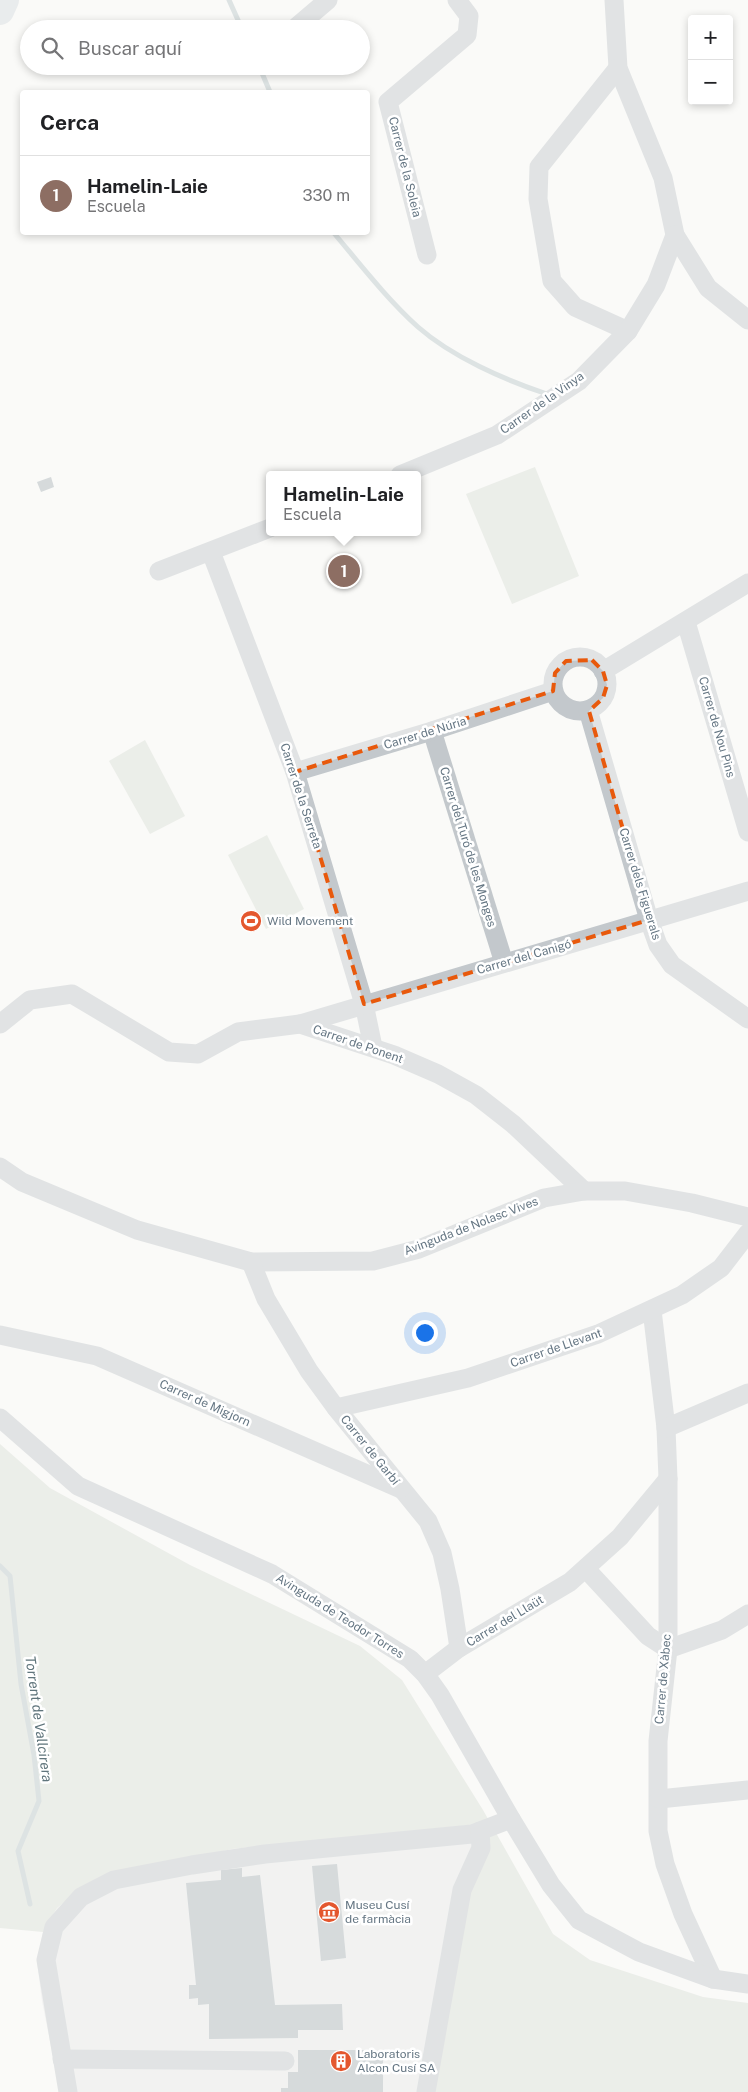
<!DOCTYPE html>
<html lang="es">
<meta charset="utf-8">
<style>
:root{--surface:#fff;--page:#f6f6f6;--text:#202124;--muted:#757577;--line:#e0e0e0;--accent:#e4572e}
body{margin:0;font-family:"Public Sans",sans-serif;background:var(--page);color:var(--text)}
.controls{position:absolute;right:15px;top:15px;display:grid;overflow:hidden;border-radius:5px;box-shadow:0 2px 8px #0003}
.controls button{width:45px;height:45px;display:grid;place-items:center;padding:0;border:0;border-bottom:1px solid var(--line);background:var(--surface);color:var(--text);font:25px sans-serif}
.you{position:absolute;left:424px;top:1332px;width:18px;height:18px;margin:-12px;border:4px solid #fff;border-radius:50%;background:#1a73e8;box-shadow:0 0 0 8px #1a73e833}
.badge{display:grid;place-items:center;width:32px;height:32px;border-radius:50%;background:var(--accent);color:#fff;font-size:16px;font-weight:700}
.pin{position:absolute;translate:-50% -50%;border:2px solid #fff;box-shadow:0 1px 5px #0006}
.popup{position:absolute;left:266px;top:471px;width:155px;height:65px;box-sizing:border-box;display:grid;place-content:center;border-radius:5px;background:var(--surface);filter:drop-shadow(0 1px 4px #0005);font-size:16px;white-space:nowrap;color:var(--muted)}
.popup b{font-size:19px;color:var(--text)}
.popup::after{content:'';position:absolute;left:50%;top:100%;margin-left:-10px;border:10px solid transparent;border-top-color:var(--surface)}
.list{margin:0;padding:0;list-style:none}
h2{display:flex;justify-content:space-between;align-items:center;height:65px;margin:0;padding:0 20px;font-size:21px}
h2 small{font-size:16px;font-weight:400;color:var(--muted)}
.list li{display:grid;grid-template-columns:32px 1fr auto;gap:15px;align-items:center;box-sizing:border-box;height:80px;padding:0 20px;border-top:1px solid var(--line)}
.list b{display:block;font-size:19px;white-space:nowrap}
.list p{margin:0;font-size:16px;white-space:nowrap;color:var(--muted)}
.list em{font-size:16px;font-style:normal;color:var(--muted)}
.icon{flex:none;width:28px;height:28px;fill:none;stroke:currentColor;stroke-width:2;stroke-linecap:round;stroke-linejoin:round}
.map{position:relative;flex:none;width:748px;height:2092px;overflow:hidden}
.search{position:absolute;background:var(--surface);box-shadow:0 2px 8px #0003;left:20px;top:20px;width:350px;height:55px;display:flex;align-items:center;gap:12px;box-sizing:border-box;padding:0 18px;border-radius:28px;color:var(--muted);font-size:19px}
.panel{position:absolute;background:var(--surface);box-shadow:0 2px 8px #0003;left:20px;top:90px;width:350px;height:145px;border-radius:5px}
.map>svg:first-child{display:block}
</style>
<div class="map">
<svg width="748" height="2092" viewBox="0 0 748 2092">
<rect width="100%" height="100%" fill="#fafaf8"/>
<polygon fill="#e8e9e9" points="471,1825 474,1846 418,2092 60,2092 42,2001 37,1962 43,1932 57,1908 89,1883 232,1849"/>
<g fill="#dadfd7">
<polygon points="535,467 579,576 512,604 466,494"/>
<polygon points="145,740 185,816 150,834 109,761"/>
<polygon points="267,835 304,909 266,929 228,855"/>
<polygon points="0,1444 50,1488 190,1565 360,1646 402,1680 483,1810 553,1934 590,1960 703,1997 748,2003 748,2092 418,2092 474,1846 471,1825 232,1849 89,1883 57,1908 43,1932 0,1928"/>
</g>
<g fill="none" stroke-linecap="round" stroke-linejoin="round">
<g stroke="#bbc7cb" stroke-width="5">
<polyline points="229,0 242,29"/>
<polyline points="259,66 270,92"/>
<path d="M 333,232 C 360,264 387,299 418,327 C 452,357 505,380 547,394"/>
<polyline points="0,1566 10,1576 21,1684 34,1755 39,1801 18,1851 30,1904"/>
</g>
</g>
<g fill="#aab3b9">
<polygon points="51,477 54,487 41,492 37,482"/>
<polygon points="337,1864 346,1958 321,1961 312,1866"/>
<polygon points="242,1868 242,1877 260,1875 275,2005 342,2004 343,2030 298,2030 298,2038 209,2039 209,2004 198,2005 198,1998 189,1999 189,1985 196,1985 186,1883 221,1880 221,1870"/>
<polygon points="298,2050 383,2050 383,2092 281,2092 281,2088 288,2088 288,2072 298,2072"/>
</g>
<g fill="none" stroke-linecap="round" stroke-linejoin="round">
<g stroke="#c3c8cc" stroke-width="19">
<polyline points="614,0 618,68 663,178 675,235 708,288 748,320"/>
<polyline points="294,29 328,0"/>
<polyline points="618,68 539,167 538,199 552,281 575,307 628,331"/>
<polyline points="427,255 388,102 467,35 469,16 457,0"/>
<polyline points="400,475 497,435 579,381 628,331 656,285 675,235"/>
<polyline points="211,552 295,772 364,1004 373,1047"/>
<polyline points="159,571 270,528"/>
<polyline points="686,622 748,832"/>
<circle cx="580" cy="684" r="27"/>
<polyline points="603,671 748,583"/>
<polyline points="588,710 649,920 658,945 672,965 748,1019"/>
<polyline points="432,731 504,963"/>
<polyline points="295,772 432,731 553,691"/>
<polyline points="0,1024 30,1000 72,994 169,1052 198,1054 238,1032 300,1024 394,1055 438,1074 476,1095 513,1124 584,1191"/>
<polyline points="300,1024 748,891"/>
<polyline points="0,1167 22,1182 137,1230 251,1262 373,1261 419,1249 544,1198 584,1191 625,1191 692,1203 748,1217"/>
<polyline points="251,1262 266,1299 309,1371 336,1408 428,1521 442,1553 450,1589 459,1648"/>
<polyline points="652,1310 666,1428 668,1479 668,1649 658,1741 658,1831 665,1864 683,1914 713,1979"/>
<polyline points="0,1335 97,1356 401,1489"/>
<polyline points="336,1408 468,1378 598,1334 682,1295 721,1268 748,1233"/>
<polyline points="0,1418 78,1486 272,1574 410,1659 425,1674 440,1695 511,1819 551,1885 579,1920 639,1952 713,1979 748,1984"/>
<polyline points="666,1428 748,1393"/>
<polyline points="586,1569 648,1636 668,1649 722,1630 748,1614"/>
<polyline points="425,1674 459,1648 570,1582 620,1537 668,1479"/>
<polyline points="659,1799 748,1790"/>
<polyline points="62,2059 285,2061"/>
<polyline points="68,2092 46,1960 54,1927 81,1897 114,1880 192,1865 265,1854 472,1834 511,1819"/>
<polyline points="426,2092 462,1890 481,1848 480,1831"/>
</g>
<polyline stroke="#d6dbdf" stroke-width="28" points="0,11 5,0"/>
</g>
<path d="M0 0H748V2092H0ZM 592,660 L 603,671 L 607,685 L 603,698 L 589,711 L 649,920 L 364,1004 L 295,772 L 553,691 L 555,673 L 566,661 Z" fill="#fafaf8" fill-opacity=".55" fill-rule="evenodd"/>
<path fill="none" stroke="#e8590c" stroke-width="4" stroke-dasharray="10 6" stroke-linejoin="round" d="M 592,660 L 603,671 L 607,685 L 603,698 L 589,711 L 649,920 L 364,1004 L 295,772 L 553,691 L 555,673 L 566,661 Z"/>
<defs>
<g id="stadium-disc" transform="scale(1.125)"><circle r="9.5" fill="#e4572e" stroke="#fff"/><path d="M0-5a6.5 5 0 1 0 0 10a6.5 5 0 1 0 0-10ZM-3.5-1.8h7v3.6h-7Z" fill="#fff"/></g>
<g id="museum-disc" transform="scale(1.125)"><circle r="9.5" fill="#e4572e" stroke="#fff"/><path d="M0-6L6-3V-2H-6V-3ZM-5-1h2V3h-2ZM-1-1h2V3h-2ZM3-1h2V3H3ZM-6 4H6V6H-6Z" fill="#fff"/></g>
<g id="building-disc" transform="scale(1.125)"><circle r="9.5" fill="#e4572e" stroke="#fff"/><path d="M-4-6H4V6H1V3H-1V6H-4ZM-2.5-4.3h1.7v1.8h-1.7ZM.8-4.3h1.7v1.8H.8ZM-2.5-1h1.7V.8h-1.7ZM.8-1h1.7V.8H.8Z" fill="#fff"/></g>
</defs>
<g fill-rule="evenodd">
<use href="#stadium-disc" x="251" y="921"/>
<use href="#museum-disc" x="329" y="1912"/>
<use href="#building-disc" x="341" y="2061"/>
</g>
<g text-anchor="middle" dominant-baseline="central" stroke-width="5" stroke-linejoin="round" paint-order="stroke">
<g font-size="12" fill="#657683" stroke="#fff">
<text transform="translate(405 167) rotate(76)">Carrer de la Soleia</text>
<text transform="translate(542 403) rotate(-35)">Carrer de la Vinya</text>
<text transform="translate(717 727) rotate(74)">Carrer de Nou Pins</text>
<text transform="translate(425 733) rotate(-17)">Carrer de Núria</text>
<text transform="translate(301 796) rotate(72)">Carrer de la Serreta</text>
<text transform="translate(468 847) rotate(73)">Carrer del Turó de les Monges</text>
<text transform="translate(640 884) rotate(73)">Carrer dels Figuerals</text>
<text transform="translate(524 957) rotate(-16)">Carrer del Canigó</text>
<text transform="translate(358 1044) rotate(19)">Carrer de Ponent</text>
<text transform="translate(471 1226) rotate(-21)">Avinguda de Nolasc Vives</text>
<text transform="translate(556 1348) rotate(-19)">Carrer de Llevant</text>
<text transform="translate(205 1403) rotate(24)">Carrer de Migjorn</text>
<text transform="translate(370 1450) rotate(51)">Carrer de Garbí</text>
<text transform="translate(340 1616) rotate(32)">Avinguda de Teodor Torres</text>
<text transform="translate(505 1621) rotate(-31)">Carrer del Llaüt</text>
<text transform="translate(663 1679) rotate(-85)">Carrer de Xàbec</text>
</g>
<g font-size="12" fill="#657683" stroke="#fff" text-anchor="start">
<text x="267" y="921">Wild Movement</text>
<text x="345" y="1905">Museu Cusí<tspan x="345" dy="14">de farmàcia</tspan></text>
<text x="357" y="2054">Laboratoris<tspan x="357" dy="14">Alcon Cusí SA</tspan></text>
</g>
<g font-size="14" font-style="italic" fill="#60757c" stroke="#fff">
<text transform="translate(39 1719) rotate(82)">Torrent de Vallcirera</text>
</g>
</g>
</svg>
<div class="controls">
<button>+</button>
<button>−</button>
</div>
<div class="you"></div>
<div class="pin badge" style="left:344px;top:571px;background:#8d6e63">1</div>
<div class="popup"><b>Hamelin-Laie</b>Escuela</div>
<div class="search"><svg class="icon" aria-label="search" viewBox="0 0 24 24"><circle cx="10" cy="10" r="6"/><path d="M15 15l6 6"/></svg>Buscar aquí</div>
<section class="panel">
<h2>Cerca<small></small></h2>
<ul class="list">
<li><span class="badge" style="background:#8d6e63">1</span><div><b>Hamelin-Laie</b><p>Escuela</p></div><em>330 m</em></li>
</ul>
</section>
</div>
